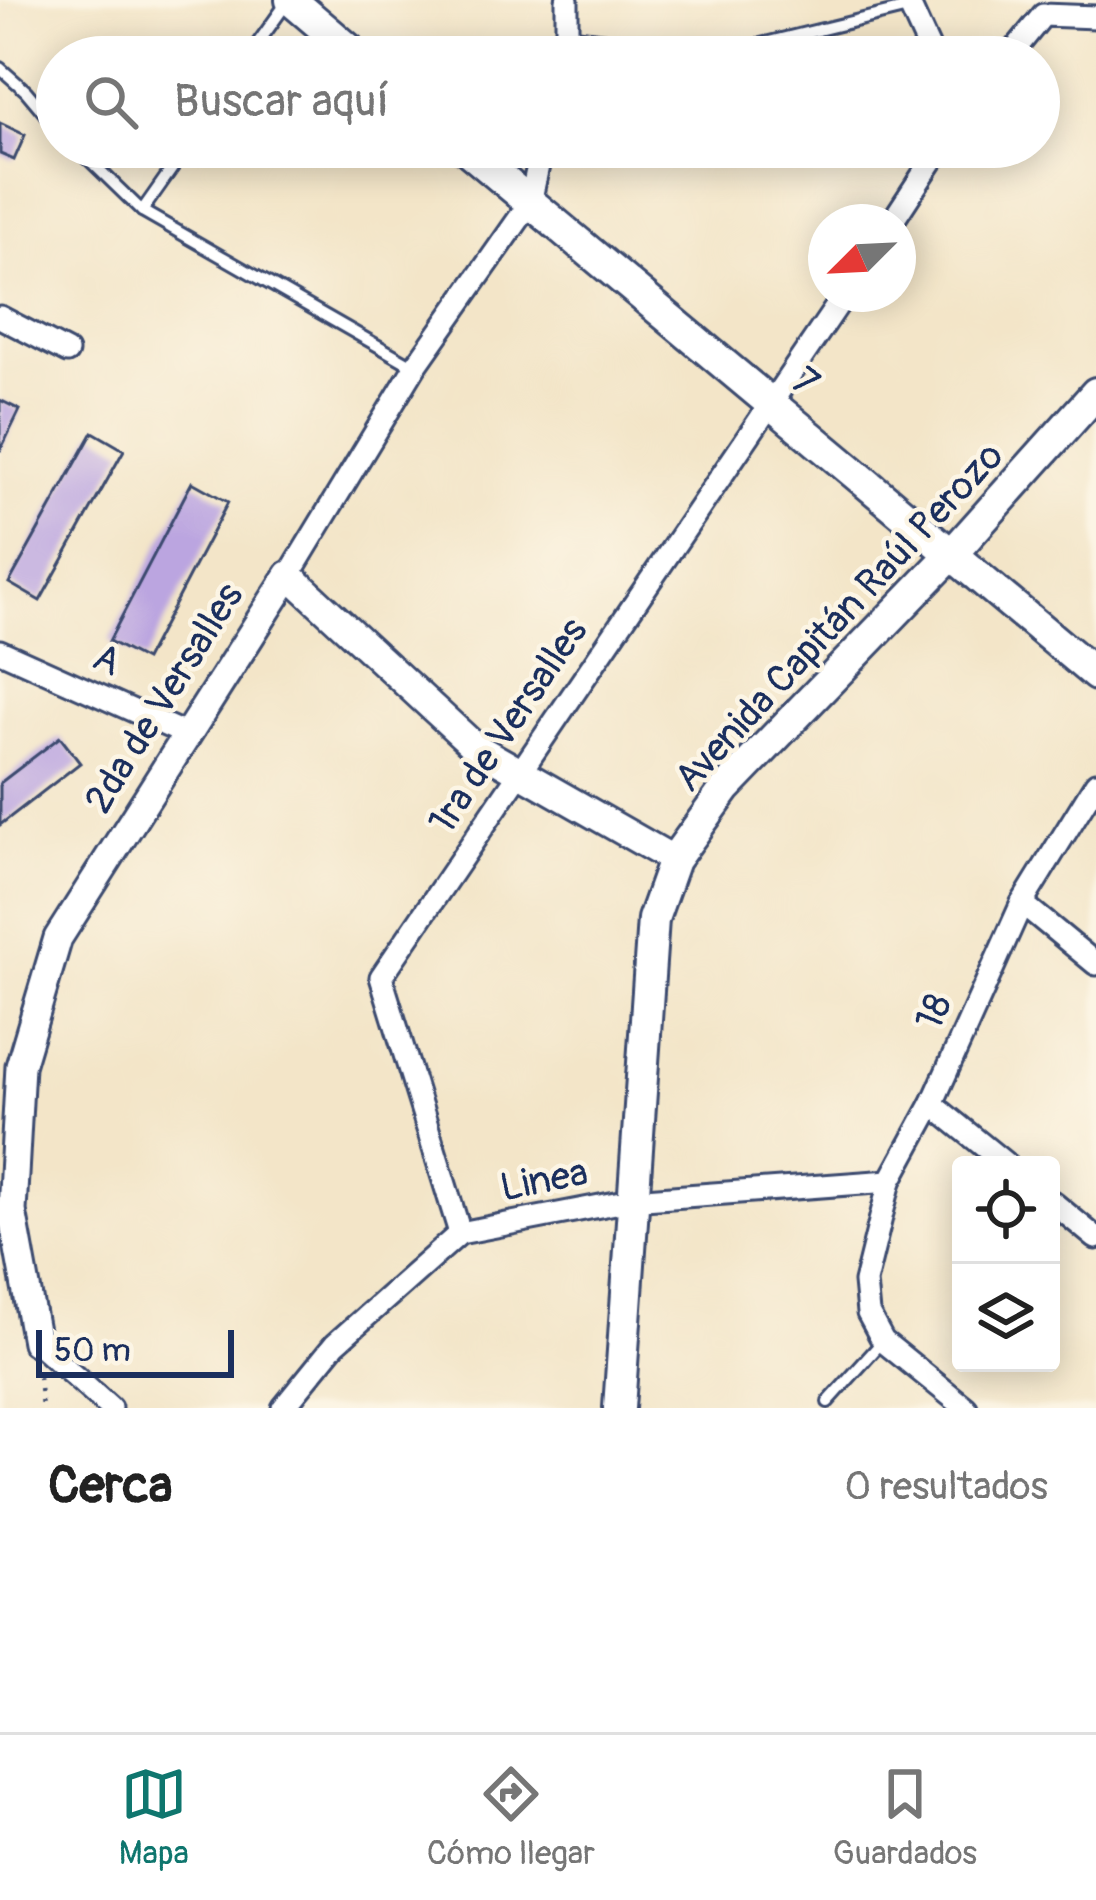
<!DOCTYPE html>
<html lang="es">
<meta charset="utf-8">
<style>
:root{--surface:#fff;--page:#f6f6f6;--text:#222;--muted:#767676;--line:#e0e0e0;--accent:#0f766e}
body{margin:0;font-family:Pangolin,sans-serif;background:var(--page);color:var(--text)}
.controls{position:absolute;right:36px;bottom:36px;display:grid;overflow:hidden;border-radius:12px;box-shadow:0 6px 30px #0003}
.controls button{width:108px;height:108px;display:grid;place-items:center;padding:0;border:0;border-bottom:3px solid var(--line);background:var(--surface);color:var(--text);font:60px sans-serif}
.compass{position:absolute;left:808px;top:204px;width:108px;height:108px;border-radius:50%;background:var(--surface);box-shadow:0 6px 30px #0003;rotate:246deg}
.scale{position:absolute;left:36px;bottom:30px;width:198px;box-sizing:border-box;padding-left:12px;border:6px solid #1b2f5e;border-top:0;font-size:33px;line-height:42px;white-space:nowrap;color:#1b2f5e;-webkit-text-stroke:9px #fcf5e5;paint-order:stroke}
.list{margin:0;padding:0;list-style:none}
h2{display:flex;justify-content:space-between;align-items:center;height:156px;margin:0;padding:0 48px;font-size:51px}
h2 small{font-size:39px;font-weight:400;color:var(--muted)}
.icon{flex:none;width:66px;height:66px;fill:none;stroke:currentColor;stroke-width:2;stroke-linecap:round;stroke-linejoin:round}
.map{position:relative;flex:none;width:1096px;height:1408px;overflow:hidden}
.search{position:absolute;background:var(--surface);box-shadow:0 6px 30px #0003;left:36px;right:36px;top:36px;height:132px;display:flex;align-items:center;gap:30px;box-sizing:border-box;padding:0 42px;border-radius:66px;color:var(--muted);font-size:45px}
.sheet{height:324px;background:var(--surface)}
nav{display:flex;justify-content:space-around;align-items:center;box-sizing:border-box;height:168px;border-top:3px solid var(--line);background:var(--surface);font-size:33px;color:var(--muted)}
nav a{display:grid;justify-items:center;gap:6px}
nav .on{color:var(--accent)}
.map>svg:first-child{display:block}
</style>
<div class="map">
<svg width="1096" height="1408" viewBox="0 0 1096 1408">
<rect width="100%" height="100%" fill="#fcf5e5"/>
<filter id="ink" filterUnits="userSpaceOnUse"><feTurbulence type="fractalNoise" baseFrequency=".00833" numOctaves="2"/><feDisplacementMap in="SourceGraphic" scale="24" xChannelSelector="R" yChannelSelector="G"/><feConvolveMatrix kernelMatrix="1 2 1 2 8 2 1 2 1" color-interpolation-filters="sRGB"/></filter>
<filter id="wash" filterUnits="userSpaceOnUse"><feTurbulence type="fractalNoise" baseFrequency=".004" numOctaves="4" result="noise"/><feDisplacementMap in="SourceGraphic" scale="48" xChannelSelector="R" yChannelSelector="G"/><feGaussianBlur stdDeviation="2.7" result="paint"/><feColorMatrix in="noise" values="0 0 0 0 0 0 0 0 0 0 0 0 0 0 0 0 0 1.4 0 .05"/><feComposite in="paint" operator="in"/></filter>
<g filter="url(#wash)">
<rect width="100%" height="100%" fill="#f3e5c8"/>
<g id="blocks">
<g fill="#bba5e0">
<polygon points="0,123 25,135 14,160 0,154"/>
<polygon points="0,400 20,410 0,451"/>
<polygon points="93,432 124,450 40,601 9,583"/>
<polygon points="192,482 228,502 145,660 109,641"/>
<polygon points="60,737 80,763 0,825 0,783"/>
</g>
</g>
</g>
<g filter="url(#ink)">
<use href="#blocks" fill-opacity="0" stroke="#3b4a6e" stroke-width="3"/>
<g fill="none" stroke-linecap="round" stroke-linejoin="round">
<g stroke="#3b4a6e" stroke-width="16">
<g id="service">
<polyline points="567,34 720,54 908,8"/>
<polyline points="248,57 288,1"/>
<polyline points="0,68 26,91 57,128"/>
<polyline points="76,147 142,211 415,367"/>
<polyline points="142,211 187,147"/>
<polyline points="828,1402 882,1342"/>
</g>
</g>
<g stroke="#3b4a6e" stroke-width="27">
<g id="minor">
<polyline points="907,0 933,57"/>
<polyline points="562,57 567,34 567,0"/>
<polyline points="1009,57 1043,15 1096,17"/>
<polyline points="892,222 941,147"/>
<polyline points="0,317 67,352"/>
<polyline points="289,575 415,367 530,203 542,147"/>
<polyline points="0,651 185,734"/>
<polyline points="1022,903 1096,964"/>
<polyline points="932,1104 1007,1165"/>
<polyline points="1051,1201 1096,1238"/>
<polyline points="460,1233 381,977 845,294"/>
<polyline points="36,1342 110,1408"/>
<polyline points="283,1408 335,1344 460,1233 631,1200 890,1181"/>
<polyline points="966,1408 883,1341 868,1313 865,1282 890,1181 932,1104 1022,903 1096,783"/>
</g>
</g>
<g stroke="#3b4a6e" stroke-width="33">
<polyline id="tertiary" points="36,1342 12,1211 20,1066 58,938 289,575 474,746 674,860"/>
</g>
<g stroke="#3b4a6e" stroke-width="36">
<g id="secondary">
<polyline points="291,0 358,57"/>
<polyline points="464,147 1096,675"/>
<polyline points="619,1408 653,919 674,860 726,788 950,556 1096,393"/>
</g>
</g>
<polyline stroke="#3b4a6e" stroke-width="4.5" stroke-dasharray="3 9" stroke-linecap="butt" points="39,1377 42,1408"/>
<use href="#service" stroke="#fff" stroke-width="10"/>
<use href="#minor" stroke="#fff" stroke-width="21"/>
<use href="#tertiary" stroke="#fff" stroke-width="27"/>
<use href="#secondary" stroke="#fff" stroke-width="30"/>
</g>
</g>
<g text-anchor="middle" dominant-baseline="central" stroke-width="9" stroke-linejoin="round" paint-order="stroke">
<g font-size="39" fill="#1b2f5e" stroke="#fcf5e5">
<text transform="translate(805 382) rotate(40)">7</text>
<text transform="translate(839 617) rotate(-47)">Avenida Capitán Raúl Perozo</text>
<text transform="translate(107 660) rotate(24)">A</text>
<text transform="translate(164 698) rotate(-58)">2da de Versalles</text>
<text transform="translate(508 726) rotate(-56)">1ra de Versalles</text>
<text transform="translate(934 1012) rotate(-66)">18</text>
<text transform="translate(544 1180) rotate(-11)">Linea</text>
</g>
</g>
</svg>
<div class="controls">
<button><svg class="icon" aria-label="locate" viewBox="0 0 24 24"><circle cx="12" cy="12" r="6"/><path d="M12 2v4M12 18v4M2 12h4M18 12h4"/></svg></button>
<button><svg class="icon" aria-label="layers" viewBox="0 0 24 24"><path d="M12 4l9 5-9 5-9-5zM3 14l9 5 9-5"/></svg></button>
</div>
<svg class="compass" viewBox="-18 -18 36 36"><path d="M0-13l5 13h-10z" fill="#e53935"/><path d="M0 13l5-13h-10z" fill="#767676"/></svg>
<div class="scale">50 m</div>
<div class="search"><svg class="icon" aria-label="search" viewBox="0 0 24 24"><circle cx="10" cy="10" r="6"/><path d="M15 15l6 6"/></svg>Buscar aquí</div>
</div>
<section class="sheet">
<h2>Cerca<small>0 resultados</small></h2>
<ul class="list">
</ul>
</section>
<nav>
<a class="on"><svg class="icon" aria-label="map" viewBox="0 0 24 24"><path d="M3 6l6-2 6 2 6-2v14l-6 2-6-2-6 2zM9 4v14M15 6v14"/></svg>Mapa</a>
<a><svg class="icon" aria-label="directions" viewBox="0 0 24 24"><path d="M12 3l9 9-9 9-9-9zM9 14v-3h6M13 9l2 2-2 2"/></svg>Cómo llegar</a>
<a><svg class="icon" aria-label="saved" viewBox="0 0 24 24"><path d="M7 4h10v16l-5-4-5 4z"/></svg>Guardados</a>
</nav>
